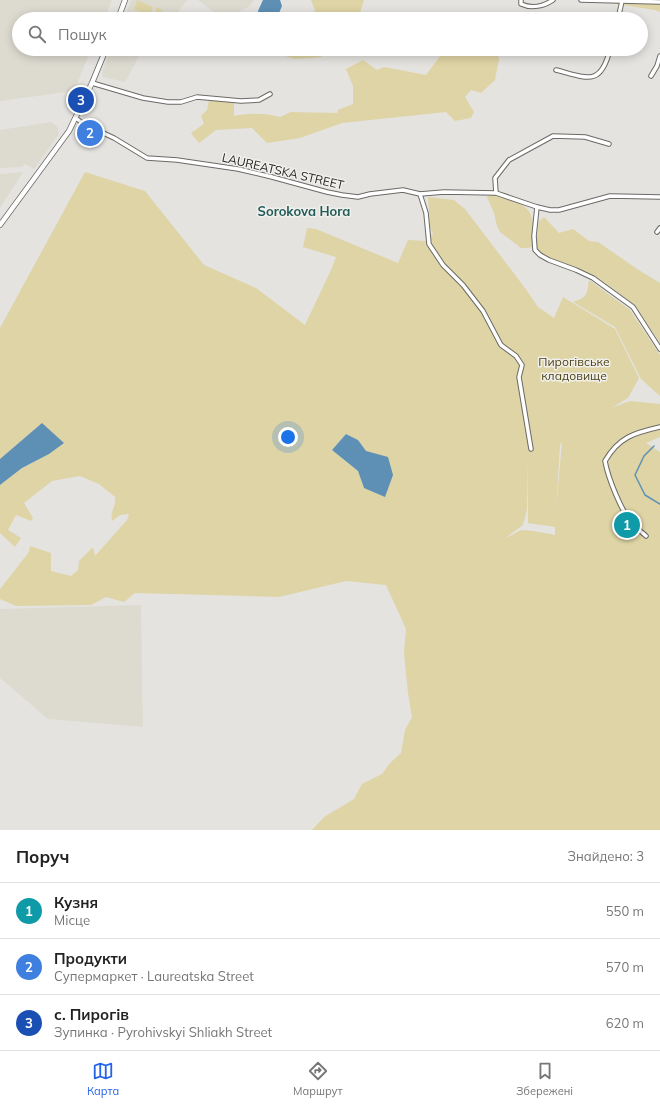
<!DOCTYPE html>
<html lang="uk">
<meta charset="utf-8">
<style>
:root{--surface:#fff;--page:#f2f2f2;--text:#222;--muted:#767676;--line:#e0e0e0;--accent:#2563eb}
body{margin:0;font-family:Mulish,sans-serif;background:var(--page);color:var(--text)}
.you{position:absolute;left:288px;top:437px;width:14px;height:14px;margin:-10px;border:3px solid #fff;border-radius:50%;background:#1a73e8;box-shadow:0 0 0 6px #1a73e833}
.badge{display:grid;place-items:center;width:26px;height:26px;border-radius:50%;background:var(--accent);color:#fff;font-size:13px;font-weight:700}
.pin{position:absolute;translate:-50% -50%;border:2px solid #fff;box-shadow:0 1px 4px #0006}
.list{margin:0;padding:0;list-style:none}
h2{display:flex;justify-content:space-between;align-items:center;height:52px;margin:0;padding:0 16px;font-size:17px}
h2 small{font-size:13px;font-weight:400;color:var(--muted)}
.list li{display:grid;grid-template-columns:26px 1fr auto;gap:12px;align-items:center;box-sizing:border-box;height:56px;padding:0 16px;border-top:1px solid var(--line)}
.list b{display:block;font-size:15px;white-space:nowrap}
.list p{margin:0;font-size:13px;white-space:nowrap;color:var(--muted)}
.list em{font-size:13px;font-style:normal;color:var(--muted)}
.icon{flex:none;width:22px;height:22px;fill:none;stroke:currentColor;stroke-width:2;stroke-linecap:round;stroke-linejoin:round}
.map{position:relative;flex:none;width:660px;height:830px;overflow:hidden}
.search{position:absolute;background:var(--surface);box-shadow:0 2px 10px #0003;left:12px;right:12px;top:12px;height:44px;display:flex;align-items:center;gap:10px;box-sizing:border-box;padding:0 14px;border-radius:22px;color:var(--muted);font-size:15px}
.sheet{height:220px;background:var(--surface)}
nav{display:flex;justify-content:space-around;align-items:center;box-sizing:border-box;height:56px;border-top:1px solid var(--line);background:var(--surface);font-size:11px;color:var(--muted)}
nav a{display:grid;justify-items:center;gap:2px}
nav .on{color:var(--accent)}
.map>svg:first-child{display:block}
</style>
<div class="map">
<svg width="660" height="830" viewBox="0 0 660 830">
<rect width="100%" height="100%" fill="#e4e3e0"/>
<g fill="#dddbd0">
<polygon points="0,0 112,0 104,19 19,19 19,49 91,49 74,91 0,101"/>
<polygon points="131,0 187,0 177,13 174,19 124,19"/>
<polygon points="198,0 254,0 250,6 223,19"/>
<polygon points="111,49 143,49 125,82 103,77 102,72"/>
<polygon points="51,122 57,126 59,134 34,169 25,164 22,167 0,168 0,130"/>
<polygon points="23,172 0,208 0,174"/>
<polygon points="141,605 143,727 48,719 0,678 0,609"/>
</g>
<g fill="#ded4a5" fill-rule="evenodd">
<polygon points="137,0 153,7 150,15 153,16 157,7 162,10 158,19 152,18 152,17 134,9"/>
<polygon points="311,0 364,0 358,19 311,19 315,10"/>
<polygon points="591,0 660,0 660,12 655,10"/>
<polygon points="278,49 331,49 321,57 311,58 294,59 280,54"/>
<path d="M 459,49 L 495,49 L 499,59 L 495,80 L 481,93 L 471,90 L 465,97 L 474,112 L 471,118 L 455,121 L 446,112 L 342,123 L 300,138 L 267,143 L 252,128 L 216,130 L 199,143 L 191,133 L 204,124 L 201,116 L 207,110 L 209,100 L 234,102 L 234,116 C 250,113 264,113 280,117 L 291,112 L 337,113 L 338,110 L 353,104 L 353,86 L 346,69 L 363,60 L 377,70 L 384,67 L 426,75 L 443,52 L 457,54 Z"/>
<path d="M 85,172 L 145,191 L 204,265 L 256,288 L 305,325 L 331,270 L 336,257 L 303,247 L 307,228 L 316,229 L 398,263 L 408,240 L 425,241 L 433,234 L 430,227 L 428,197 L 454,200 L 465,209 L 525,288 L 538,307 L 554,318 L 563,297 L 615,329 L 639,378 L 628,398 L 611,408 L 630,401 L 660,404 L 660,437 L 646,443 L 660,452 L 660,830 L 312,830 L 324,817 L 354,799 L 362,784 L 382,774 L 390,763 L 401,753 L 405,730 L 412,717 L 408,693 L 404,653 L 406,629 L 386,585 L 346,581 L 279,597 L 135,593 L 124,602 L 106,597 L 91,605 L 16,606 L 0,599 L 0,589 L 29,552 L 30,546 L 51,553 L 51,571 L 71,576 L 78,570 L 79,561 L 93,547 L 95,556 L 127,520 L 129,514 L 120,515 L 112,521 C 110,509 116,509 115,497 L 99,484 L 80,476 L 52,481 L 24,503 L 33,518 L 31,521 L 16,515 L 8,530 L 21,538 L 15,547 L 0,533 L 0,485 L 22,468 L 49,454 L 42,423 L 0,459 L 0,328 ZM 346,434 L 358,440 L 366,451 L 364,488 L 358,471 L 332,450 ZM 562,442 L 556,510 L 560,445 ZM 528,461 L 528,523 L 555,527 L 555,535 L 534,531 L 521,530 L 504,539 L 523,525 L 527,509 Z"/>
<path d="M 491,194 C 506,199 528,202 532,218 C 534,225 532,239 532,247 L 527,248 L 521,248 L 500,232 L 497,226 L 494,213 L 487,197 Z"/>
<polygon points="544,217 559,233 573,229 589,241 598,242 637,269 660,283 660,343 635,305 601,280 577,269 545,256 538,250 536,246 538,229 539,221"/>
<path d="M 589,280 L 630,310 L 660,355 L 660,396 L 641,379 L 615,327 L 573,302 C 588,297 587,294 589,280 Z"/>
</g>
<g fill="#5e90b5">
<polygon points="263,0 280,0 282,6 279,13 271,19 260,18 258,11"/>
<polygon points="42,423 64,443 49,454 22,468 0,485 0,459"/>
<polygon points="346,434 358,440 366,451 388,457 393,475 385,497 364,488 358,471 332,450"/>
</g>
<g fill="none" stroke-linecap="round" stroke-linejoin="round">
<polyline stroke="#5e90b5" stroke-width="1.5" points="654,446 644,456 635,475 645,495 660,504"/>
<g stroke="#6b6a67" stroke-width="5.5">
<g id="minor">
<path d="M 521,0 L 521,4 C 532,9 544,6 553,0"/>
<polyline points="581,0 660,2"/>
<polyline points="618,19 622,1"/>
<path d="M 556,70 C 587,78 601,87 610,49"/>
<polyline points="651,76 657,66 660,56"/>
<polyline points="92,83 143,98 168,102 181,102 197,97 241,101 259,100 270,94"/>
<polyline points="76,118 82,123 114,138 147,158 177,160 238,169 272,177 327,192 342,195 358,197 370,194 403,190 420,194 444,192 496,193 537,207 550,210 559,210 610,196 660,197"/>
<polyline points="496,193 495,178 509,160 553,136 585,137 609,144"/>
<polyline points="420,194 426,213 429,244 443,265 463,285 483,311 501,345 516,356 522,365 519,377 531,449"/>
<polyline points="537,207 534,236 535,250 540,255 549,260 576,270 593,278 633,307 660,349"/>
<polyline points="657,232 660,228"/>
<path d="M 646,536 C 642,532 636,528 632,524 C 621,510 608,478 605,461 C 619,437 634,433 660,427"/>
</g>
</g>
<g stroke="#6b6a67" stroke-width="6">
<g id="tertiary">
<polyline points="118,19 125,0"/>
<polyline points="0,225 69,131 92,83 106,49"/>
</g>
</g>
<use href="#minor" stroke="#fff" stroke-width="3.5"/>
<use href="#tertiary" stroke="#fff" stroke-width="4.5"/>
</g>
<g text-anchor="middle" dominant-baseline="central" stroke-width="3" stroke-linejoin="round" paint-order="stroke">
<g font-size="12" fill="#252524" stroke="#f1f0ed">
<text transform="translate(283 171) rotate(13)">LAUREATSKA STREET</text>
</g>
<g font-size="12" fill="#4b4214" stroke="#f1f0ed">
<text x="574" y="361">Пирогівське<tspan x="574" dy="14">кладовище</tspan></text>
</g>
<g font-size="13" font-weight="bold" fill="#225c58" stroke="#f1f0ed">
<text x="304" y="211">Sorokova Hora</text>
</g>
</g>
</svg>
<div class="you"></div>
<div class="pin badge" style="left:627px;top:525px;background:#0f9aa8">1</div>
<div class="pin badge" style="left:90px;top:133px;background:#3f7fe0">2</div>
<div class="pin badge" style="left:81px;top:100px;background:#1a4fb4">3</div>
<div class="search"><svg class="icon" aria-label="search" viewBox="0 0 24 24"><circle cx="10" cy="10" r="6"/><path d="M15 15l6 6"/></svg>Пошук</div>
</div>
<section class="sheet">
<h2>Поруч<small>Знайдено: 3</small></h2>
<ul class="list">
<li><span class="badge" style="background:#0f9aa8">1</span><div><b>Кузня</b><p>Місце</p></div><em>550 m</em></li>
<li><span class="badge" style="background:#3f7fe0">2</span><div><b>Продукти</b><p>Супермаркет · Laureatska Street</p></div><em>570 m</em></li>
<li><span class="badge" style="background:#1a4fb4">3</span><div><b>с. Пирогів</b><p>Зупинка · Pyrohivskyi Shliakh Street</p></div><em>620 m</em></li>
</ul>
</section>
<nav>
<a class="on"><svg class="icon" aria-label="map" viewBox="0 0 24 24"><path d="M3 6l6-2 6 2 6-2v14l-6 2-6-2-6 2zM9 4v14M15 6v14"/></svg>Карта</a>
<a><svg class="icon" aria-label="directions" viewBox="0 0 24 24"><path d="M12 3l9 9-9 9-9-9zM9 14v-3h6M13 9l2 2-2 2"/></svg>Маршрут</a>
<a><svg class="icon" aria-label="saved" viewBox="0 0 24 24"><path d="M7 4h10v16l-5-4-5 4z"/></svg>Збережені</a>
</nav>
